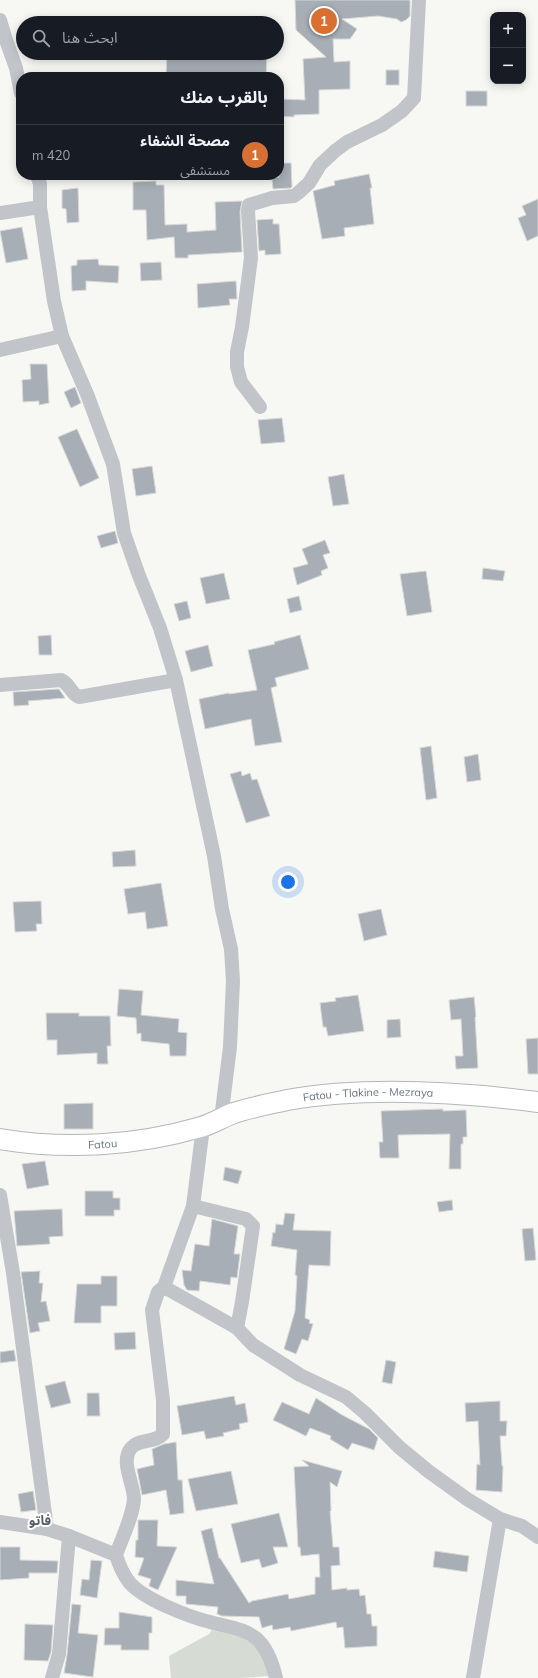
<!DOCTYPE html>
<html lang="ar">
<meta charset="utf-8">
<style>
:root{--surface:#171b24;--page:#20242c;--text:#f1f3f6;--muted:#9ea1a6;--line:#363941;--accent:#d86f33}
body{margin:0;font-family:Mulish,"Noto Sans Arabic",sans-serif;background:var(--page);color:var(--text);direction:rtl}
.controls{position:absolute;right:12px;top:12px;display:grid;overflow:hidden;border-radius:8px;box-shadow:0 2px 10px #0003}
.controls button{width:36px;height:36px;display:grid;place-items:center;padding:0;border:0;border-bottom:1px solid var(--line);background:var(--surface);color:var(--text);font:20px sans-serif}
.you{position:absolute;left:288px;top:882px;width:14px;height:14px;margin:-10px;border:3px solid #fff;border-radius:50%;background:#1a73e8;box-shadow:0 0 0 6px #1a73e833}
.badge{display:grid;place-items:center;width:26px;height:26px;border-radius:50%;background:var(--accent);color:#fff;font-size:13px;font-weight:700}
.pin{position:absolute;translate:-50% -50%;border:2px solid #fff;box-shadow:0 1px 4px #0006}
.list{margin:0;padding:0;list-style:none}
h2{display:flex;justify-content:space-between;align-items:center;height:52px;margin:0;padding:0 16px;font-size:17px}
h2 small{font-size:13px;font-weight:400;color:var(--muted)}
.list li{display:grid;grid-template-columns:26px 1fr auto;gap:12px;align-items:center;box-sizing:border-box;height:56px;padding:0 16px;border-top:1px solid var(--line)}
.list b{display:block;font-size:15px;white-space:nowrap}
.list p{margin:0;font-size:13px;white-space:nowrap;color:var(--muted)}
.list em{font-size:13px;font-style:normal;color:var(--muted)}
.icon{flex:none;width:22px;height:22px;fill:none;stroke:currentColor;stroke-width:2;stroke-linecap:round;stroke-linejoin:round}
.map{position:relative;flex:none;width:538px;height:1678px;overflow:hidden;direction:ltr}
.search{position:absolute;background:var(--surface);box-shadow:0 2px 10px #0003;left:16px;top:16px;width:268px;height:44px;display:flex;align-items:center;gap:10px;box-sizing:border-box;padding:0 14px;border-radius:22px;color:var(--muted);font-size:15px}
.panel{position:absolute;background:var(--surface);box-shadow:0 2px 10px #0003;left:16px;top:72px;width:268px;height:108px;border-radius:16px;direction:rtl}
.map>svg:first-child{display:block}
</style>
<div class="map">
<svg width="538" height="1678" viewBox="0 0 538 1678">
<rect width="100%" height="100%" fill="#f7f7f4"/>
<path fill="#d6dcd4" d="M 212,1630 C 247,1638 259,1639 269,1676 L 241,1678 L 171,1678 L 169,1656 L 209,1634 Z"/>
<g fill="#a8aeb5" stroke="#d8d9d7">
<polygon points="295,0 410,0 410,16 406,20 401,22 397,19 378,16 342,19 357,29 350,39 333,39 334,62 350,61 350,89 319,90 319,114 294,115 294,117 279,116 279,99 305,100 303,59 326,57 296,30"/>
<polygon points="167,53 267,53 266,77 166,77"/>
<rect x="386" y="70" width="13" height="15"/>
<rect x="466" y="91" width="21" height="15"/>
<polygon points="279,163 291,163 292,187 291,188 273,189 272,178 279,177"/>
<polygon points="369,174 372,188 370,188 374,224 344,228 345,236 322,239 313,191 335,185 334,181"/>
<polygon points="156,181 156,185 164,185 165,225 187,224 187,232 216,230 215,202 242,201 240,212 242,252 188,255 188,258 175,258 174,237 147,240 146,210 133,210 133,182"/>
<polygon points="78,188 79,222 67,223 66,209 62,208 62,190"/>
<polygon points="538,199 538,236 527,241 518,218 526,215 522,206"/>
<polygon points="273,219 273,224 279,224 281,254 265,255 265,250 259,251 257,220"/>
<polygon points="22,227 28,259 6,263 0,231"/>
<polygon points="98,259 99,265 119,266 118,283 86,281 86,290 72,291 71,266 77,265 77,260"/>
<polygon points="161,262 162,280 141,281 140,263"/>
<polygon points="236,281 237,299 229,299 230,305 198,308 197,284"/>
<polygon points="30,364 47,364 49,403 39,405 39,401 23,402 22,380 31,379"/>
<polygon points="75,387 81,403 71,408 64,392"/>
<polygon points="282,418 285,442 261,444 258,420"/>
<polygon points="77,429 99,478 80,487 58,437"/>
<polygon points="152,466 156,493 136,496 132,469"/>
<polygon points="344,474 349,504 333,506 328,477"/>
<polygon points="115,531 118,543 101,548 97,536"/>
<polygon points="325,540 330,553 323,555 328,568 321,571 322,575 297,585 293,568 308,564 302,549"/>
<polygon points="483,568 505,571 503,581 482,579"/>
<polygon points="426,571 432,612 407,616 400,574"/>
<polygon points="224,573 230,599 206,604 200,578"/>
<polygon points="299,596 302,610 290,613 287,599"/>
<polygon points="187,601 191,618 179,621 174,604"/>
<polygon points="51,635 52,655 39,655 38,636"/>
<polygon points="300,635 309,669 275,678 277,686 271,688 282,742 255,746 251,719 205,729 199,699 229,693 229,694 257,690 248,650 275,644 274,642"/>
<polygon points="208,645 213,666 191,672 185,651"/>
<polygon points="59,689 65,698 28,701 29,705 14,706 13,692"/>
<polygon points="431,746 437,798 426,800 420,748"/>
<polygon points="478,754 481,780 467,782 464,757"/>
<polygon points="241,771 242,776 250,773 252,780 257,779 270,816 246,823 230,774"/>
<polygon points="135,850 136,866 113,867 112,852"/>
<polygon points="161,883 168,926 147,929 145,912 128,914 124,889"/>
<polygon points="41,901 42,924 36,924 37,931 15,932 13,902"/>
<polygon points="381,909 387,935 364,941 358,914"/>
<polygon points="119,989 143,991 141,1015 179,1019 178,1032 187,1033 186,1056 170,1056 169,1044 141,1041 141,1033 137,1034 136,1018 117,1016"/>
<polygon points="358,995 364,1031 328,1036 326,1027 323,1027 320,1003 336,1001 335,998"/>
<polygon points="474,997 476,1017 475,1017 478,1068 456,1069 455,1056 463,1056 461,1019 451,1020 449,1000"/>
<polygon points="46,1013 79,1013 79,1016 110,1016 111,1046 107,1046 108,1064 97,1064 97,1053 57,1055 57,1040 47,1040"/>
<polygon points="400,1019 401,1037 387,1038 387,1020"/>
<polygon points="538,1038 538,1074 528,1074 526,1039"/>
<polygon points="93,1103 93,1129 64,1129 64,1104"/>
<polygon points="443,1109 443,1111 466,1110 467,1137 463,1137 463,1144 461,1144 461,1169 449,1169 450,1134 398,1135 399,1158 380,1158 379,1142 383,1142 381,1111"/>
<polygon points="45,1161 49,1185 27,1189 22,1164"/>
<polygon points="225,1167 242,1171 238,1184 223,1180"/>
<polygon points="85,1191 113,1191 113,1198 120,1198 120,1210 114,1210 114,1216 85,1216"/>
<polygon points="452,1200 453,1210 439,1212 437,1202"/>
<polygon points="62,1209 63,1236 49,1237 50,1244 17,1246 14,1211"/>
<polygon points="285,1213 295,1214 293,1230 331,1231 330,1266 309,1265 305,1318 310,1320 309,1323 313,1324 308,1341 302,1339 296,1354 284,1349 295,1311 297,1276 295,1275 297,1250 271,1246 273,1232 275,1233 276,1224 283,1225"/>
<polygon points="212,1219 238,1226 234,1254 240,1254 237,1278 231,1277 230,1285 200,1281 199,1291 187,1290 184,1285 182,1270 191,1271 195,1244 209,1246"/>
<polygon points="533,1228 536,1260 525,1261 522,1229"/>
<polygon points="40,1271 39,1283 43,1283 41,1302 46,1301 50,1321 38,1323 40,1331 30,1333 21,1272"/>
<polygon points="101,1276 117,1276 117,1306 101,1306 101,1323 74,1323 77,1284 101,1284"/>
<polygon points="135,1332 136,1349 115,1350 114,1333"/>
<polygon points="14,1350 16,1361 0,1363 0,1352"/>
<polygon points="386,1360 396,1362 392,1384 382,1382"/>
<polygon points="65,1381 71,1403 51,1408 45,1386"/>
<polygon points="87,1393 99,1393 100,1416 87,1416"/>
<polygon points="234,1396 236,1405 245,1403 248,1422 239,1424 240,1429 223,1433 224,1436 206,1439 204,1431 182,1435 177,1406"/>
<polygon points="316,1398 342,1415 369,1429 378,1438 374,1450 352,1443 348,1450 330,1439 331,1436 310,1428 306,1436 273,1420 282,1402 309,1414"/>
<polygon points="500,1401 500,1421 507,1421 506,1436 500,1436 502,1466 503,1466 502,1492 476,1490 477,1464 480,1465 478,1421 466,1422 465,1403"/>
<polygon points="176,1442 178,1480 182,1480 184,1513 170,1515 166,1490 142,1495 137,1469 154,1465 152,1449 164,1444"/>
<polygon points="302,1460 342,1471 337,1487 330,1482 331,1511 330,1511 333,1547 339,1547 340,1565 331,1566 332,1590 347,1588 347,1590 359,1589 360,1596 365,1595 367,1614 371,1614 372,1626 377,1626 377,1646 345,1648 343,1627 337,1628 336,1622 291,1631 290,1627 273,1630 272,1625 262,1628 259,1617 222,1616 217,1614 218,1607 186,1604 186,1596 176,1596 176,1580 214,1584 201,1531 212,1528 219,1558 220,1558 249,1603 252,1601 288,1594 289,1599 315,1594 315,1577 320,1577 319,1554 301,1556 300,1547 298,1547 294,1467 309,1466"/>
<polygon points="231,1471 238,1504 196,1511 188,1479"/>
<polygon points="33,1491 36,1510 21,1512 18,1494"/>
<polygon points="279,1513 288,1547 273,1547 278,1563 262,1568 259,1559 241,1563 231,1524"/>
<polygon points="138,1520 158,1520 157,1546 177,1547 158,1590 149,1586 151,1579 138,1575 144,1558 135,1557 136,1540 138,1540"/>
<polygon points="0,1547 20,1547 20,1560 58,1561 57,1573 29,1573 29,1578 0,1580"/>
<polygon points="435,1551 469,1556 467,1572 433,1567"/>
<polygon points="91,1560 102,1561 97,1598 80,1595 82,1579 89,1580"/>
<polygon points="72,1604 81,1605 78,1633 98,1635 93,1677 64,1673 67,1655"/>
<polygon points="119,1612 152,1617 152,1633 149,1633 149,1650 121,1650 121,1645 104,1645 105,1628 119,1628"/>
<polygon points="25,1624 53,1625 51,1652 48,1661 24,1660"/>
</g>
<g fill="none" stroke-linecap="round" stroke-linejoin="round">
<g stroke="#b3b7bc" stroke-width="22">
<g id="secondary">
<path id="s1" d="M 0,1139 C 66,1150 136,1146 201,1127 C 212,1124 223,1117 234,1113 C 252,1107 270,1104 287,1100 C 366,1086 459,1092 538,1102"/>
</g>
</g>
<g stroke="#c1c4c8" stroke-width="14">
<polyline points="0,20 6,40 16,68 21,93"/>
<polyline points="37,175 40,184 40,207 54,301 62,336 87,394 113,464 124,533 138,573 160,628 176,680 214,856 222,909 231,949 233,981 230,1047 221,1119"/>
<polyline points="0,213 40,207"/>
<polyline points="0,350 62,336"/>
<polyline points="260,407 241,382 237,367 237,352 242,327 251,258 248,211 249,205 272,198 294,196 298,193 309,183 320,165 335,151 347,142 382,125 402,111 414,98 419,0"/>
<path d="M 0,685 L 61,680 C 70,684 71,694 79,697 L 176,680"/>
<path d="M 203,1127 L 193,1206 L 164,1287 L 158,1292 L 152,1310 L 163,1400 L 163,1434 C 154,1444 139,1438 131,1448 C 120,1462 134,1484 134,1499 C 133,1516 122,1538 116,1555 C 119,1565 123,1574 129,1582 C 143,1599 189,1617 210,1622 C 227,1627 245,1628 258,1640 C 268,1650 273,1665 276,1678"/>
<polyline points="0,1195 13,1273 47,1529"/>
<polyline points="193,1206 246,1219 253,1226 242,1302 237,1328"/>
<polyline points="164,1287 237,1328 253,1345 300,1375 346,1397 365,1413 399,1447 428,1471 467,1499 500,1519 522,1526 538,1537"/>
<polyline points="0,1522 47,1529 69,1536 116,1555"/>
<polyline points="52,1678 59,1654 69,1536"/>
<polyline points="473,1678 500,1519"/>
</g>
<use href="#secondary" stroke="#fff" stroke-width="20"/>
</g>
<g text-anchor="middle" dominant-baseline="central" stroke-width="4" stroke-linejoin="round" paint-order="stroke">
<g font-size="11" fill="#687483" stroke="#fff">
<text stroke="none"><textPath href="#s1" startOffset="375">Fatou - Tlakine - Mezraya</textPath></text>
<text stroke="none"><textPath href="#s1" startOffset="103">Fatou</textPath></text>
</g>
<g font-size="13" font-weight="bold" fill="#555e69" stroke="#fff">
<text x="40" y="1520">فاتو</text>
</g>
</g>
</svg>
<div class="controls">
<button>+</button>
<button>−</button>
</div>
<div class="you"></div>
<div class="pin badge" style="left:324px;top:21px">1</div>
<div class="search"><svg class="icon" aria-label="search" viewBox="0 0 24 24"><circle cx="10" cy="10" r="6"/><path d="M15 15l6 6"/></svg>ابحث هنا</div>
<section class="panel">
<h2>بالقرب منك<small></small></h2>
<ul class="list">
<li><span class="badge">1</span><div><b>مصحة الشفاء</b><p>مستشفى</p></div><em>420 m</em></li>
</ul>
</section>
</div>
